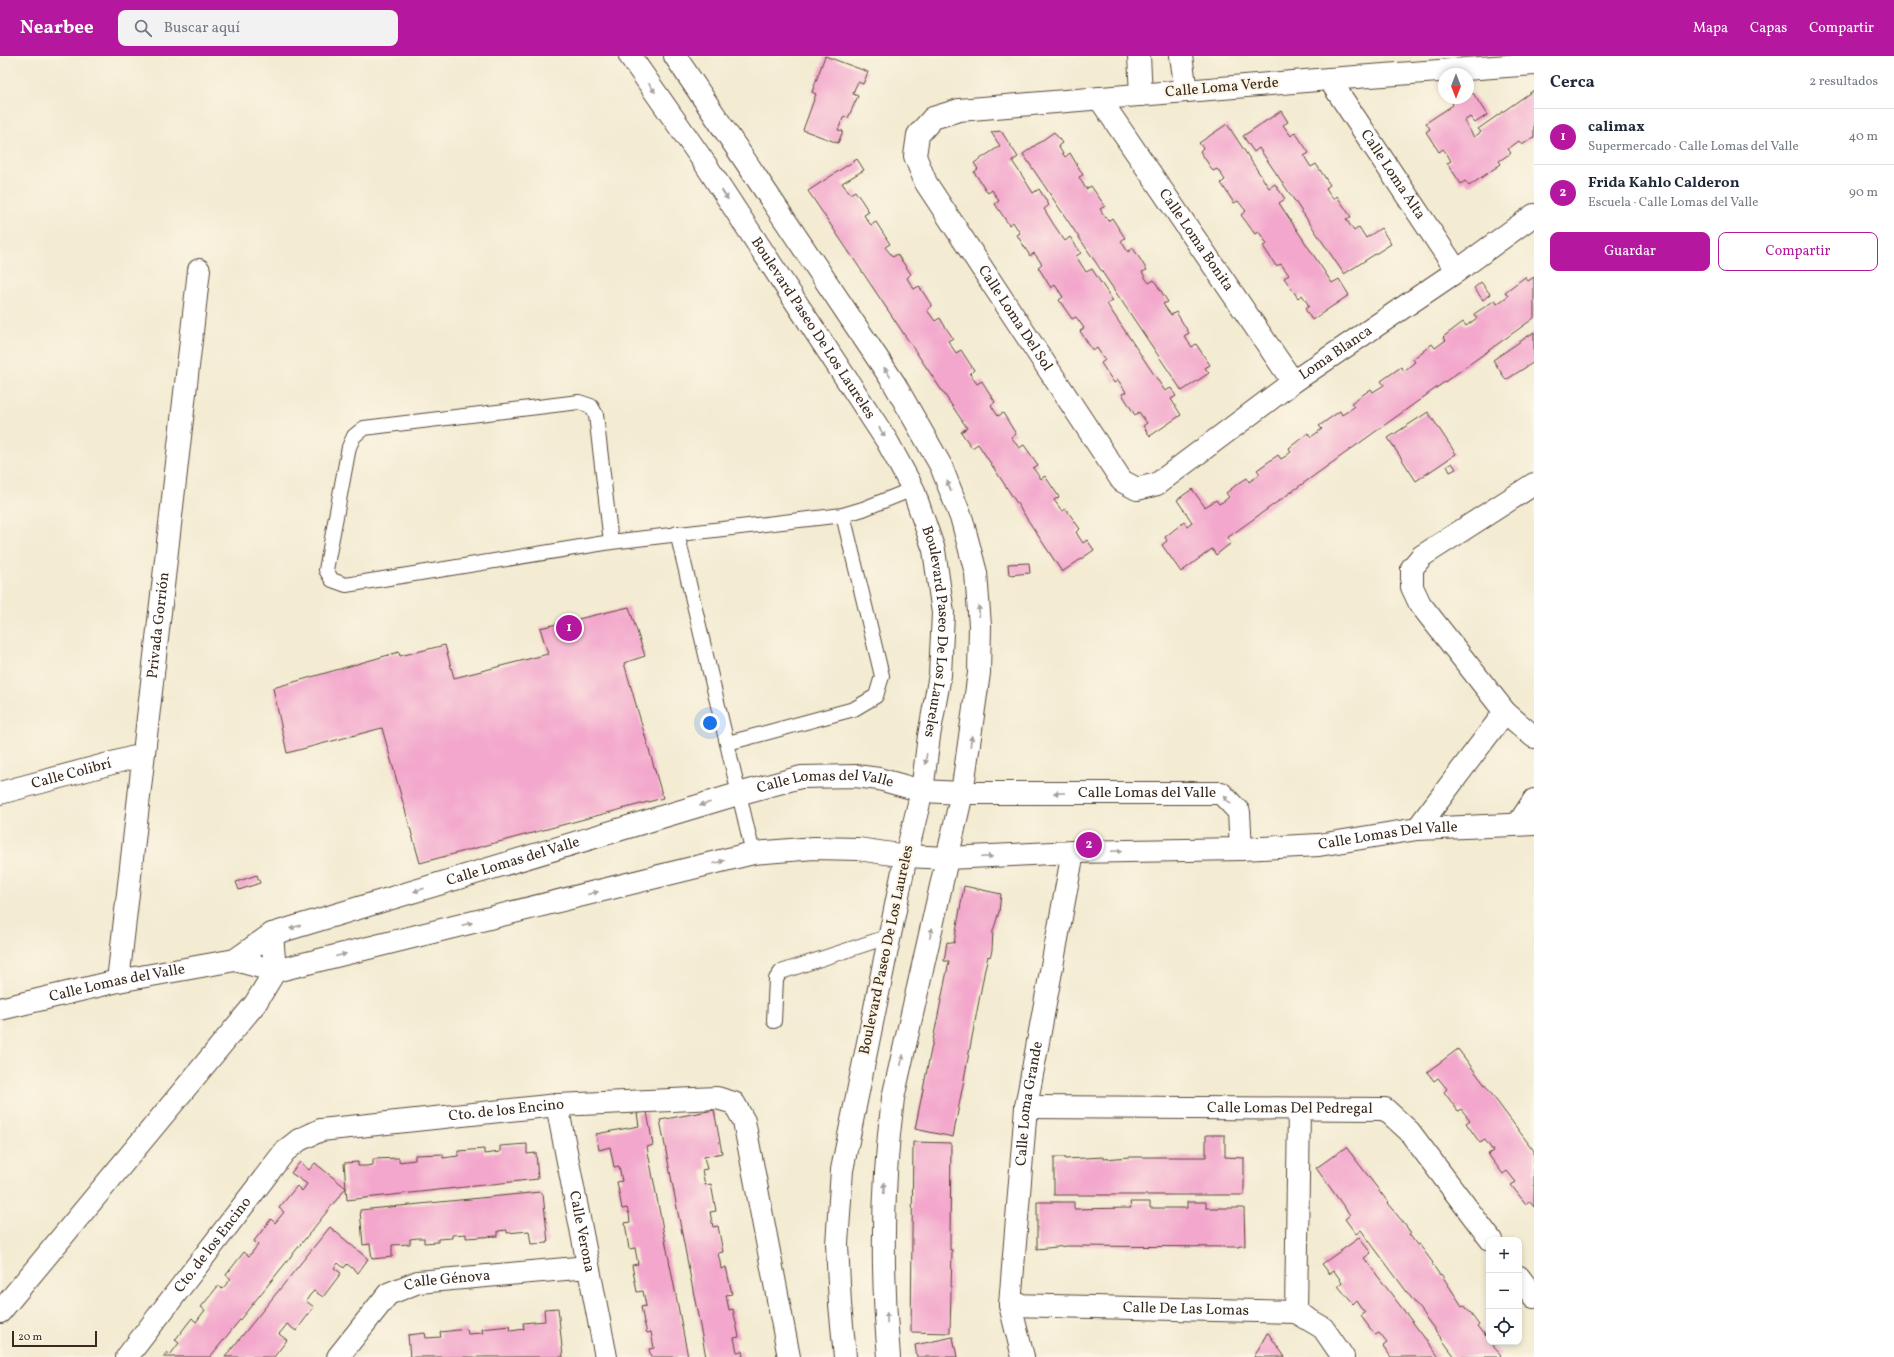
<!DOCTYPE html>
<html lang="es">
<meta charset="utf-8">
<style>
:root{--surface:#fff;--page:#f2f2f3;--text:#1f2937;--muted:#747a83;--line:#e0e1e3;--accent:#b5179e}
body{margin:0;font-family:Vollkorn,serif;background:var(--page);color:var(--text)}
.controls{position:absolute;right:12px;bottom:12px;display:grid;overflow:hidden;border-radius:8px;box-shadow:0 2px 6px #0003}
.controls button{width:36px;height:36px;display:grid;place-items:center;padding:0;border:0;border-bottom:1px solid var(--line);background:var(--surface);color:var(--text);font:20px sans-serif}
.compass{position:absolute;left:1438px;top:12px;width:36px;height:36px;border-radius:50%;background:var(--surface);box-shadow:0 2px 6px #0003;rotate:180deg}
.scale{position:absolute;left:12px;bottom:10px;width:85px;box-sizing:border-box;padding-left:4px;border:2px solid #3b2a1e;border-top:0;font-size:11px;line-height:14px;white-space:nowrap;color:#3b2a1e;-webkit-text-stroke:3px #fcf5e5;paint-order:stroke}
.you{position:absolute;left:710px;top:667px;width:14px;height:14px;margin:-10px;border:3px solid #fff;border-radius:50%;background:#1a73e8;box-shadow:0 0 0 6px #1a73e833}
.badge{display:grid;place-items:center;width:26px;height:26px;border-radius:50%;background:var(--accent);color:#fff;font-size:13px;font-weight:700}
.pin{position:absolute;translate:-50% -50%;border:2px solid #fff;box-shadow:0 1px 4px #0006}
.list{margin:0;padding:0;list-style:none}
h2{display:flex;justify-content:space-between;align-items:center;height:52px;margin:0;padding:0 16px;font-size:17px}
h2 small{font-size:13px;font-weight:400;color:var(--muted)}
.list li{display:grid;grid-template-columns:26px 1fr auto;gap:12px;align-items:center;box-sizing:border-box;height:56px;padding:0 16px;border-top:1px solid var(--line)}
.list b{display:block;font-size:15px;white-space:nowrap}
.list p{margin:0;font-size:13px;white-space:nowrap;color:var(--muted)}
.list em{font-size:13px;font-style:normal;color:var(--muted)}
.actions{display:flex;gap:8px;padding:12px 16px}
.actions a{flex:1;padding:9px 0;border:1px solid var(--accent);border-radius:8px;text-align:center;font-size:14px;color:var(--accent)}
.actions .main{background:var(--accent);color:#fff}
.icon{flex:none;width:22px;height:22px;fill:none;stroke:currentColor;stroke-width:2;stroke-linecap:round;stroke-linejoin:round}
.map{position:relative;flex:none;width:1534px;height:1301px;overflow:hidden}
header{display:flex;align-items:center;gap:24px;box-sizing:border-box;height:56px;padding:0 20px;background:var(--accent);color:#fff}
header strong{font-size:19px}
nav{display:flex;gap:22px;margin-inline-start:auto;font-size:14px}
.search{width:280px;height:36px;background:var(--page);display:flex;align-items:center;gap:10px;box-sizing:border-box;padding:0 14px;border-radius:8px;color:var(--muted);font-size:15px}
main{display:flex}
aside{flex:1;background:var(--surface)}
.map>svg:first-child{display:block}
</style>
<header>
<strong>Nearbee</strong>
<div class="search"><svg class="icon" aria-label="search" viewBox="0 0 24 24"><circle cx="10" cy="10" r="6"/><path d="M15 15l6 6"/></svg>Buscar aquí</div>
<nav><a>Mapa</a><a>Capas</a><a>Compartir</a></nav>
</header>
<main>
<div class="map">
<svg width="1534" height="1301" viewBox="0 0 1534 1301">
<rect width="100%" height="100%" fill="#fcf5e5"/>
<filter id="ink" filterUnits="userSpaceOnUse"><feTurbulence type="fractalNoise" baseFrequency=".025" numOctaves="2"/><feDisplacementMap in="SourceGraphic" scale="8" xChannelSelector="R" yChannelSelector="G"/><feConvolveMatrix kernelMatrix="1 2 1 2 8 2 1 2 1" color-interpolation-filters="sRGB"/></filter>
<filter id="wash" filterUnits="userSpaceOnUse"><feTurbulence type="fractalNoise" baseFrequency=".012" numOctaves="4" result="noise"/><feDisplacementMap in="SourceGraphic" scale="16" xChannelSelector="R" yChannelSelector="G"/><feGaussianBlur stdDeviation="0.9" result="paint"/><feColorMatrix in="noise" values="0 0 0 0 0 0 0 0 0 0 0 0 0 0 0 0 0 1.4 0 .05"/><feComposite in="paint" operator="in"/></filter>
<g filter="url(#wash)">
<rect width="100%" height="100%" fill="#f3ebd2"/>
<g id="blocks">
<g fill="#f3a7cc">
<polygon points="825,0 868,16 863,28 858,26 855,32 853,38 858,40 848,62 844,60 838,74 843,75 838,87 803,74 816,38 812,36"/>
<polygon points="1534,34 1534,81 1522,89 1519,85 1508,93 1511,97 1499,105 1501,108 1469,130 1465,125 1461,128 1447,107 1451,105 1447,98 1443,93 1439,96 1426,76 1430,73 1426,67 1453,49 1452,47 1458,43 1460,45 1468,42 1473,37 1487,59 1475,67 1470,61 1464,65 1474,81 1481,76 1478,73"/>
<polygon points="1281,55 1288,66 1283,69 1291,80 1295,76 1309,97 1304,100 1311,111 1316,108 1330,129 1326,132 1329,137 1333,143 1337,140 1351,161 1346,163 1354,175 1359,171 1366,182 1381,172 1391,188 1344,218 1259,92 1254,96 1243,80"/>
<polygon points="1227,68 1269,132 1275,128 1285,143 1279,147 1332,227 1339,223 1349,239 1312,264 1305,253 1309,250 1306,245 1302,239 1298,242 1284,222 1289,219 1281,208 1276,210 1263,190 1267,188 1259,176 1255,178 1241,159 1246,155 1238,145 1234,147 1221,127 1225,124 1221,118 1217,113 1213,115 1200,95 1203,92 1199,87"/>
<polygon points="1001,75 1018,101 1012,105 1023,121 1033,137 1039,133 1049,149 1044,153 1054,169 1065,185 1070,181 1081,197 1076,200 1086,216 1092,213 1113,245 1107,248 1165,335 1171,332 1176,340 1171,343 1181,359 1150,380 1143,370 1147,367 1139,356 1135,359 1122,338 1126,336 1118,324 1114,327 1101,307 1105,304 1097,292 1093,295 1080,275 1084,272 1076,261 1072,263 1059,244 1063,241 1055,229 1051,232 1038,211 1042,208 1034,197 1030,200 1017,179 1020,177 1013,166 1009,169 995,148 999,145 995,139 992,134 988,137 974,116 978,113 974,107 1000,90 991,76"/>
<polygon points="1054,76 1062,87 1058,90 1065,101 1070,97 1083,119 1079,121 1086,133 1091,130 1105,150 1100,153 1108,165 1112,162 1125,182 1121,185 1128,196 1133,192 1147,214 1142,216 1146,223 1149,227 1154,224 1168,246 1163,248 1171,259 1176,256 1189,277 1184,280 1192,291 1196,288 1210,309 1205,312 1209,317 1182,335 1023,98"/>
<polygon points="857,103 864,114 842,127 850,138 855,135 862,145 869,156 864,159 867,164 871,169 876,166 890,188 885,191 893,201 897,198 911,218 907,222 910,227 914,233 919,230 932,250 927,254 935,265 940,262 946,272 953,282 948,285 956,297 961,294 974,314 970,318 977,328 982,325 995,346 991,349 994,354 998,360 1003,357 1016,378 1011,381 1015,386 1019,392 1024,389 1038,409 1033,412 1041,423 1045,420 1059,441 1054,444 1062,455 1066,453 1080,473 1076,476 1079,481 1083,487 1087,484 1094,494 1062,516 978,388 972,392 961,376 967,372 808,135"/>
<polygon points="1525,221 1528,225 1534,221 1534,262 1227,482 1231,487 1216,499 1212,493 1181,516 1162,489 1167,485 1165,481 1184,466 1187,470 1192,466 1177,444 1192,433 1205,451 1216,444 1219,448 1224,445 1229,441 1226,437 1236,429 1247,422 1249,426 1260,418 1257,414 1278,399 1281,403 1286,400 1291,396 1289,392 1308,377 1311,381 1322,373 1319,370 1340,355 1342,359 1354,351 1351,347 1371,333 1373,336 1384,329 1381,325 1401,311 1404,315 1415,306 1413,303 1432,288 1435,292 1446,284 1443,281 1463,266 1466,270 1477,262 1474,258 1495,244 1497,248 1508,240 1505,236"/>
<polygon points="1481,226 1490,238 1483,244 1474,232"/>
<polygon points="1534,276 1534,306 1506,324 1493,304"/>
<polygon points="1428,356 1456,398 1416,425 1388,382"/>
<polygon points="1452,407 1456,413 1450,416 1447,410"/>
<polygon points="1029,507 1030,517 1009,519 1008,508"/>
<polygon points="629,551 645,600 624,607 663,742 420,807 382,672 287,697 273,632 399,596 400,600 445,589 454,622 548,598 540,572"/>
<polygon points="257,819 260,827 239,834 236,826"/>
<polygon points="964,830 1001,838 999,856 993,875 992,894 990,901 988,900 985,913 953,1081 915,1073 949,905 944,905 947,886 954,887"/>
<polygon points="1458,993 1534,1095 1534,1151 1529,1145 1526,1148 1511,1129 1516,1126 1507,1115 1503,1118 1488,1098 1493,1095 1485,1084 1480,1087 1466,1067 1470,1064 1461,1053 1458,1055 1444,1036 1447,1033 1438,1022 1434,1025 1427,1016"/>
<polygon points="714,1054 722,1097 704,1101 707,1113 702,1114 705,1129 711,1128 716,1155 710,1156 713,1171 718,1170 723,1196 718,1197 720,1206 721,1213 726,1211 732,1238 726,1239 729,1254 733,1253 739,1281 734,1282 737,1296 742,1295 743,1301 706,1301 660,1064"/>
<polygon points="647,1056 653,1089 647,1091 688,1301 651,1301 649,1293 654,1292 651,1276 647,1277 644,1266 641,1251 646,1250 643,1235 637,1236 632,1209 638,1208 635,1192 629,1193 625,1167 630,1166 629,1158 627,1152 622,1153 617,1126 622,1125 619,1110 614,1111 610,1091 599,1094 596,1078 639,1070 637,1057"/>
<polygon points="1206,1079 1225,1079 1225,1101 1244,1102 1244,1139 1054,1139 1054,1101 1065,1101 1065,1103 1104,1101 1104,1103 1130,1101 1206,1101"/>
<polygon points="913,1086 951,1087 950,1182 950,1194 952,1194 950,1277 911,1276"/>
<polygon points="527,1088 527,1098 536,1097 538,1123 347,1144 346,1132 210,1301 163,1301 167,1296 170,1299 179,1287 175,1284 192,1262 196,1266 205,1254 201,1251 218,1230 222,1233 231,1223 226,1219 244,1196 249,1200 258,1189 254,1185 271,1163 275,1167 280,1161 284,1156 279,1152 297,1130 302,1135 307,1128 291,1117 300,1106 309,1114 315,1107 346,1132 344,1107 358,1106 358,1110 366,1110 373,1109 373,1103 399,1102 399,1106 415,1104 415,1099 443,1098 443,1102 458,1100 458,1095 484,1093 484,1098 500,1096 500,1090"/>
<polygon points="1346,1091 1388,1146 1387,1147 1403,1166 1411,1177 1409,1178 1417,1189 1419,1188 1433,1207 1432,1208 1440,1219 1441,1218 1462,1250 1464,1249 1479,1269 1478,1270 1489,1284 1489,1286 1501,1299 1499,1301 1455,1301 1361,1174 1356,1178 1345,1163 1350,1159 1316,1112"/>
<polygon points="540,1136 543,1138 548,1187 531,1188 529,1175 507,1177 507,1174 498,1175 498,1180 466,1182 466,1178 452,1179 452,1182 438,1183 438,1186 424,1187 424,1182 418,1182 410,1183 410,1188 392,1189 392,1201 372,1203 370,1188 363,1189 360,1154"/>
<polygon points="1037,1146 1074,1146 1074,1153 1131,1152 1130,1146 1150,1146 1150,1152 1187,1152 1187,1146 1206,1146 1206,1152 1244,1152 1245,1190 1239,1190 1239,1191 1066,1190 1037,1193"/>
<polygon points="330,1171 368,1203 358,1217 347,1208 344,1212 338,1207 334,1212 341,1217 323,1241 314,1235 310,1239 306,1245 314,1251 296,1275 287,1268 284,1272 279,1278 287,1284 274,1301 225,1301"/>
<polygon points="1359,1182 1371,1197 1364,1202 1439,1301 1391,1301 1383,1290 1387,1287 1379,1277 1375,1279 1361,1260 1365,1257 1360,1251 1356,1245 1353,1248 1338,1230 1342,1226 1334,1215 1330,1218 1322,1208"/>
<polygon points="558,1252 563,1301 410,1301 408,1279 425,1277 426,1282 441,1281 440,1276 467,1273 468,1278 483,1277 482,1273 510,1270 511,1275 524,1273 523,1267 545,1265 544,1253"/>
<polygon points="1267,1277 1268,1277 1285,1301 1254,1301"/>
<polygon points="953,1281 957,1301 917,1301 915,1289"/>
</g>
</g>
</g>
<g filter="url(#ink)">
<use href="#blocks" fill-opacity="0" stroke="#574739" stroke-width="1"/>
<g fill="none" stroke-linecap="round" stroke-linejoin="round">
<g stroke="#574739" stroke-width="16">
<g id="service">
<polyline points="677,477 753,797"/>
<polyline points="611,486 596,359 591,350 579,346 364,372 354,380 349,391 326,514 332,524 346,529 611,486 843,459 863,453 913,433"/>
<polyline points="728,687 854,653 876,640 882,620 843,459"/>
<polyline points="774,965 776,923 781,916 890,880"/>
</g>
</g>
<g stroke="#574739" stroke-width="24">
<g id="minor">
<polyline points="1139,0 1141,39"/>
<polyline points="1181,0 1186,35"/>
<path id="s1" d="M 1534,8 L 1329,23 L 959,54 L 933,62 L 918,79 L 915,100 L 926,127 L 1122,425 L 1137,433 L 1157,428 L 1293,326 L 1457,215 L 1534,159"/>
<path id="s2" d="M 1329,23 L 1457,215"/>
<path id="s3" d="M 1099,42 L 1293,326"/>
<polyline points="1534,428 1422,500 1412,512 1412,531 1420,548 1505,656 1534,681"/>
<path id="s4" d="M 0,737 L 142,699"/>
<path id="s5" d="M 962,737 L 1221,737 L 1239,756 L 1241,793"/>
<polyline points="1518,768 1534,744"/>
<polyline points="1417,773 1505,656"/>
<path id="s6" d="M 948,802 L 1073,796 L 1241,793 L 1319,789 L 1417,773 L 1534,768"/>
<path id="s7" d="M 118,925 L 199,214"/>
<path id="s8" d="M 557,1049 L 606,1301"/>
<path id="s9" d="M 1026,1051 L 1385,1053 L 1409,1075 L 1491,1184"/>
<polyline points="1519,1221 1534,1241"/>
<path id="s10" d="M 1010,1249 L 1296,1256 L 1323,1272 L 1343,1301"/>
<polyline points="0,1256 255,948 275,915 272,878"/>
<polyline points="1296,1256 1299,1053"/>
<path id="s11" d="M 127,1301 L 285,1095 L 299,1084 L 321,1074 L 557,1049 L 717,1042 L 734,1047 L 744,1065 L 789,1301"/>
<path id="s12" d="M 338,1301 L 388,1238 L 418,1226 L 588,1211"/>
<path id="s13" d="M 1023,1301 L 1010,1249 L 1026,1051 L 1073,796"/>
</g>
</g>
<g stroke="#574739" stroke-width="24">
<g id="tertiary">
<path id="s14" d="M 630,0 L 706,109 L 887,385 L 913,433 L 934,494 L 943,557 L 940,619 L 929,680 L 922,735 L 906,800 L 842,1114 L 837,1188 L 840,1248 L 845,1301"/>
<path d="M 675,0 L 894,327 L 941,410 L 962,464 L 976,517 L 980,570 L 979,617 L 962,737 L 893,1042 C 882,1129 881,1214 889,1301"/>
<polyline points="235,904 275,915 753,797 814,792 858,793 906,800 948,802"/>
<path id="s15" d="M 0,953 L 118,925 L 235,904 L 272,878 L 738,738 L 801,721 L 856,720 L 879,723 L 922,735 L 962,737"/>
</g>
</g>
<use href="#service" stroke="#fff" stroke-width="14"/>
<use href="#minor" stroke="#fff" stroke-width="22"/>
<use href="#tertiary" stroke="#fff" stroke-width="22"/>
</g>
<defs><path id="oneway-solid" d="M-6-.8H1V-3.2L6.5 0L1 3.2V.8H-6Z"/></defs>
<g fill="#a79f9a">
<use href="#oneway-solid" transform="translate(652 32) rotate(55)"/>
<use href="#oneway-solid" transform="translate(725 139) rotate(57)"/>
<use href="#oneway-solid" transform="translate(887 316) rotate(-124)"/>
<use href="#oneway-solid" transform="translate(882 376) rotate(57)"/>
<use href="#oneway-solid" transform="translate(949 430) rotate(-111)"/>
<use href="#oneway-solid" transform="translate(979 555) rotate(-94)"/>
<use href="#oneway-solid" transform="translate(971 685) rotate(-82)"/>
<use href="#oneway-solid" transform="translate(926 703) rotate(97)"/>
<use href="#oneway-solid" transform="translate(1059 737) rotate(-180)"/>
<use href="#oneway-solid" transform="translate(1227 744) rotate(-134)"/>
<use href="#oneway-solid" transform="translate(705 748) rotate(163)"/>
<use href="#oneway-solid" transform="translate(1117 795) rotate(-2)"/>
<use href="#oneway-solid" transform="translate(987 801) rotate(-3)"/>
<use href="#oneway-solid" transform="translate(719 806) rotate(-14)"/>
<use href="#oneway-solid" transform="translate(419 834) rotate(163)"/>
<use href="#oneway-solid" transform="translate(593 837) rotate(-14)"/>
<use href="#oneway-solid" transform="translate(467 868) rotate(-14)"/>
<use href="#oneway-solid" transform="translate(295 871) rotate(163)"/>
<use href="#oneway-solid" transform="translate(931 877) rotate(-77)"/>
<use href="#oneway-solid" transform="translate(341 899) rotate(-14)"/>
<use href="#oneway-solid" transform="translate(902 1004) rotate(-77)"/>
<use href="#oneway-solid" transform="translate(884 1132) rotate(-88)"/>
<use href="#oneway-solid" transform="translate(887 1262) rotate(-93)"/>
</g>
</g>
<g text-anchor="middle" dominant-baseline="central" stroke-width="4" stroke-linejoin="round" paint-order="stroke">
<g font-size="15" fill="#3b2a1e" stroke="#fcf5e5">
<text transform="translate(1222 32) rotate(-5)">Calle Loma Verde</text>
<text stroke="none"><textPath href="#s2" startOffset="115">Calle Loma Alta</textPath></text>
<text stroke="none"><textPath href="#s3" startOffset="172">Calle Loma Bonita</textPath></text>
<text stroke="none"><textPath href="#s1" startOffset="839">Calle Loma Del Sol</textPath></text>
<text stroke="none"><textPath href="#s14" startOffset="328">Boulevard Paseo De Los Laureles</textPath></text>
<text stroke="none"><textPath href="#s1" startOffset="1293">Loma Blanca</textPath></text>
<text stroke="none"><textPath href="#s7" startOffset="358">Privada Gorrión</textPath></text>
<text stroke="none"><textPath href="#s14" startOffset="664">Boulevard Paseo De Los Laureles</textPath></text>
<text stroke="none"><textPath href="#s4" startOffset="74">Calle Colibrí</textPath></text>
<text stroke="none"><textPath href="#s15" startOffset="861">Calle Lomas del Valle</textPath></text>
<text stroke="none"><textPath href="#s5" startOffset="185">Calle Lomas del Valle</textPath></text>
<text stroke="none"><textPath href="#s6" startOffset="441">Calle Lomas Del Valle</textPath></text>
<text stroke="none"><textPath href="#s15" startOffset="537">Calle Lomas del Valle</textPath></text>
<text transform="translate(887 894) rotate(-78)">Boulevard Paseo De Los Laureles</text>
<text stroke="none"><textPath href="#s15" startOffset="120">Calle Lomas del Valle</textPath></text>
<text stroke="none"><textPath href="#s13" startOffset="256">Calle Loma Grande</textPath></text>
<text stroke="none"><textPath href="#s9" startOffset="264">Calle Lomas Del Pedregal</textPath></text>
<text stroke="none"><textPath href="#s11" startOffset="488">Cto. de los Encino</textPath></text>
<text stroke="none"><textPath href="#s8" startOffset="129">Calle Verona</textPath></text>
<text stroke="none"><textPath href="#s11" startOffset="141">Cto. de los Encino</textPath></text>
<text stroke="none"><textPath href="#s12" startOffset="142">Calle Génova</textPath></text>
<text stroke="none"><textPath href="#s10" startOffset="176">Calle De Las Lomas</textPath></text>
</g>
</g>
</svg>
<div class="controls">
<button>+</button>
<button>−</button>
<button><svg class="icon" aria-label="locate" viewBox="0 0 24 24"><circle cx="12" cy="12" r="6"/><path d="M12 2v4M12 18v4M2 12h4M18 12h4"/></svg></button>
</div>
<svg class="compass" viewBox="-18 -18 36 36"><path d="M0-13l5 13h-10z" fill="#e53935"/><path d="M0 13l5-13h-10z" fill="#747a83"/></svg>
<div class="scale">20 m</div>
<div class="you"></div>
<div class="pin badge" style="left:569px;top:572px">1</div>
<div class="pin badge" style="left:1089px;top:789px">2</div>
</div>
<aside>
<h2>Cerca<small>2 resultados</small></h2>
<ul class="list">
<li><span class="badge">1</span><div><b>calimax</b><p>Supermercado · Calle Lomas del Valle</p></div><em>40 m</em></li>
<li><span class="badge">2</span><div><b>Frida Kahlo Calderon</b><p>Escuela · Calle Lomas del Valle</p></div><em>90 m</em></li>
</ul>
<div class="actions"><a class="main">Guardar</a><a>Compartir</a></div>
</aside>
</main>
